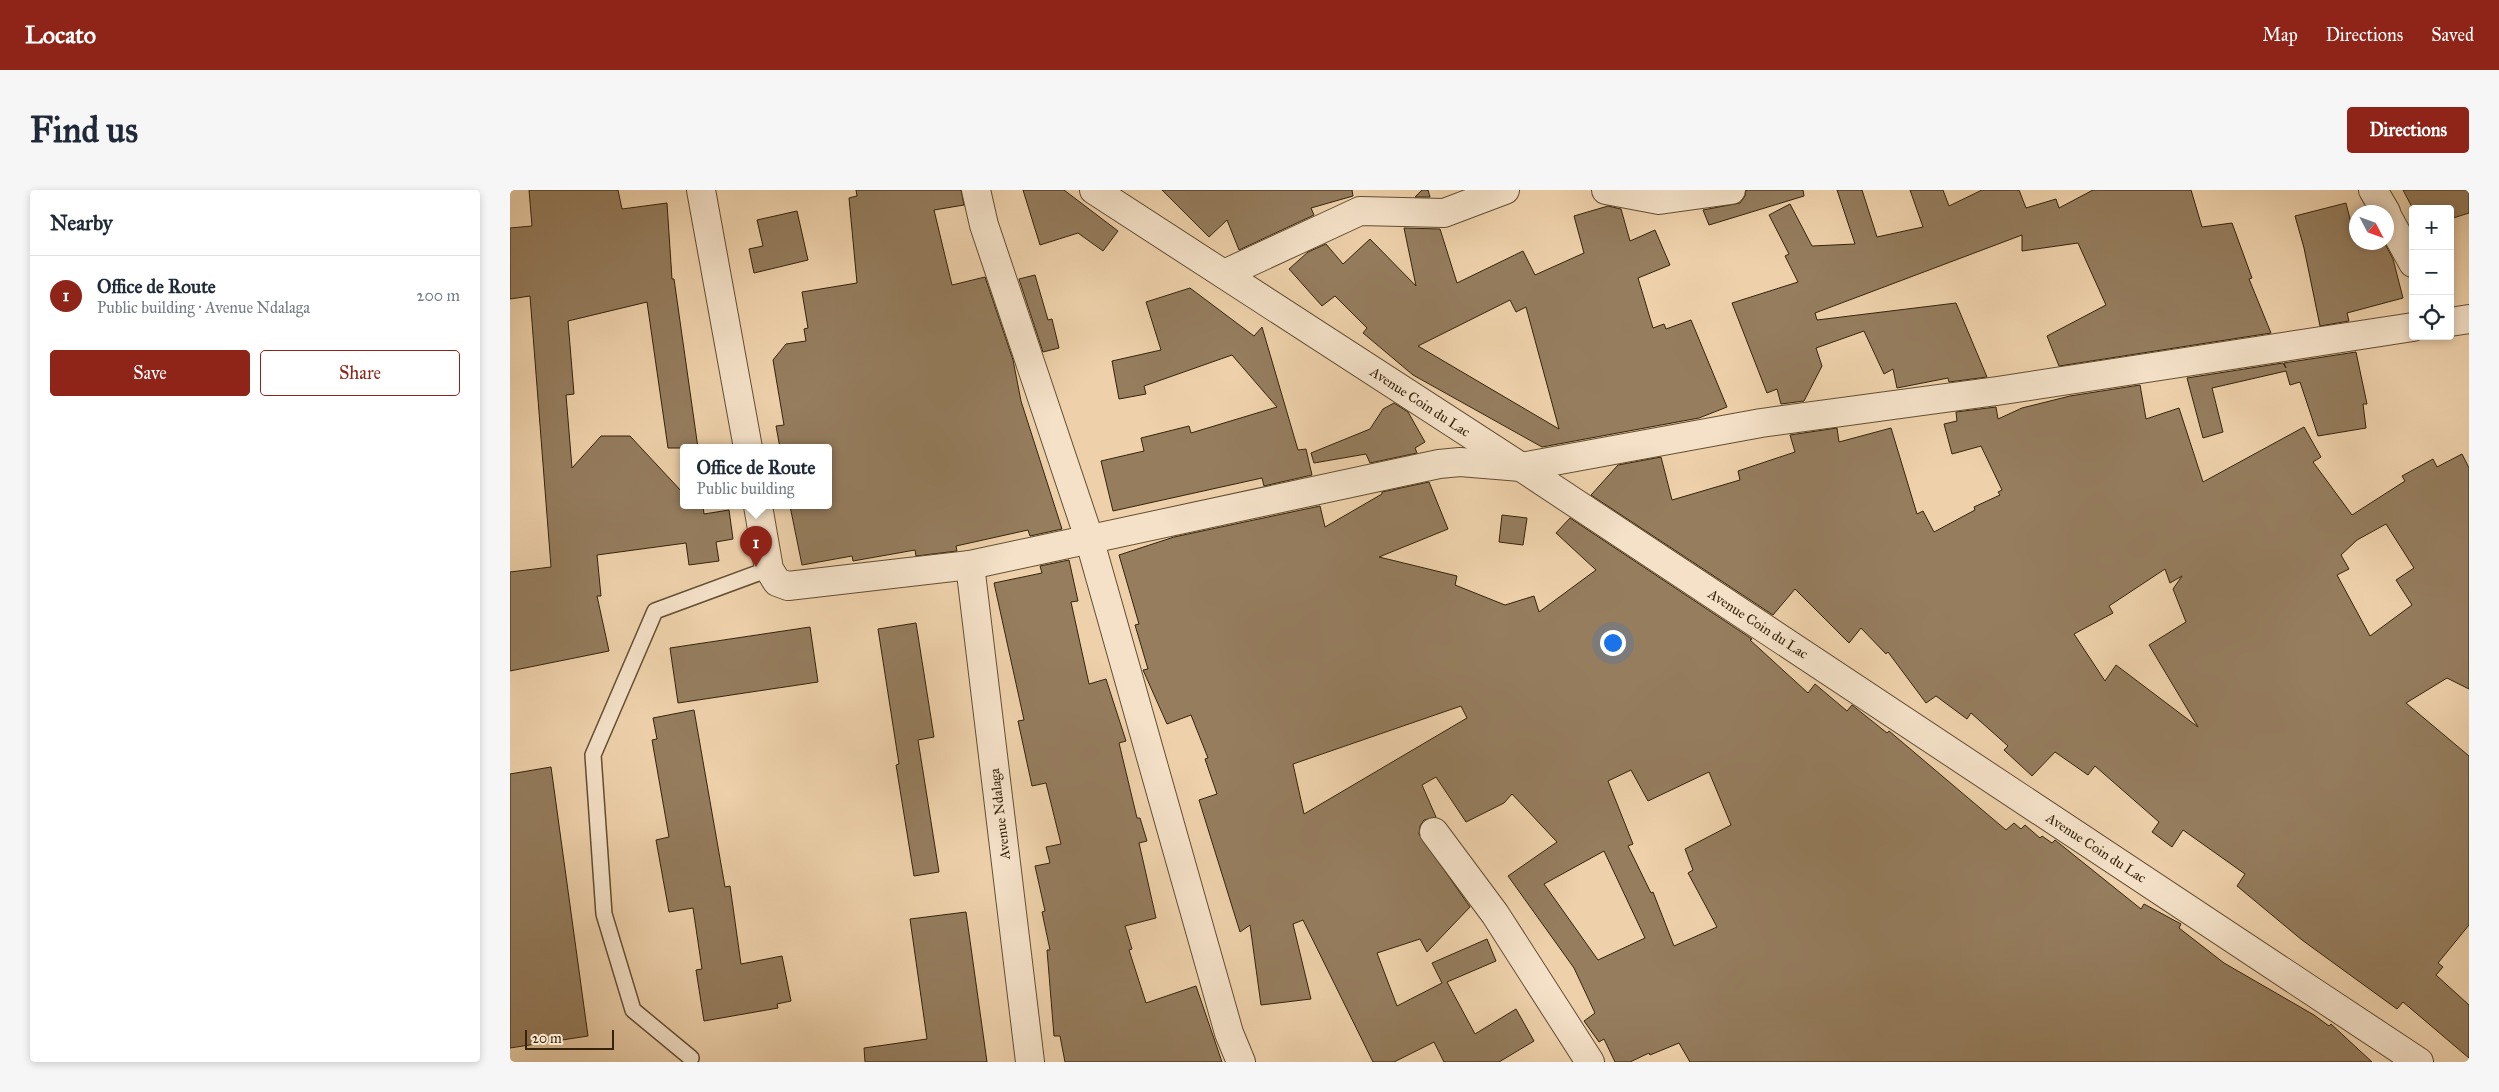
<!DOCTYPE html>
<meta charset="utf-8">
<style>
:root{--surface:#fff;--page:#f6f6f7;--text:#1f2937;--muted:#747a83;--line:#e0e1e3;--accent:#8f2418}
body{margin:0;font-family:"IM FELL Great Primer",serif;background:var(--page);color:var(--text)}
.controls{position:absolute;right:15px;top:15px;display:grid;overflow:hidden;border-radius:5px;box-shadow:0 2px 8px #0003}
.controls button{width:45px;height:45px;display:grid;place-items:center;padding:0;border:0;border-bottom:1px solid var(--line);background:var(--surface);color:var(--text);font:25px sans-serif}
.compass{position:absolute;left:1839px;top:15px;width:45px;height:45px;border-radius:50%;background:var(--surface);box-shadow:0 2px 8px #0003;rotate:131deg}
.scale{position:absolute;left:15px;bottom:12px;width:89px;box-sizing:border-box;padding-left:5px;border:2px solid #35230a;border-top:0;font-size:14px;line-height:18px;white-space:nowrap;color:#35230a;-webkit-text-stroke:4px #f4e1c8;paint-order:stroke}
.you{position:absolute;left:1102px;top:452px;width:18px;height:18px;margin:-12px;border:4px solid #fff;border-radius:50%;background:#1a73e8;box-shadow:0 0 0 8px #1a73e833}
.badge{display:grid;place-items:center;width:32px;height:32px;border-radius:50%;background:var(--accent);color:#fff;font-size:16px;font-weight:700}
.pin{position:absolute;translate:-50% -41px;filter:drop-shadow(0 1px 2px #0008)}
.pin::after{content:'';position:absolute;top:26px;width:18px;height:15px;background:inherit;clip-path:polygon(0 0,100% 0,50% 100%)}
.popup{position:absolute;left:170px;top:254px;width:152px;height:65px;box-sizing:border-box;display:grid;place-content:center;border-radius:5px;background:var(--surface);filter:drop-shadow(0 1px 4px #0005);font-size:16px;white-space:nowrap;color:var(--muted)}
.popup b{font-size:19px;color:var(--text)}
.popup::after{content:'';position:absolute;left:50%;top:100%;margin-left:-10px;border:10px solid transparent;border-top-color:var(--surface)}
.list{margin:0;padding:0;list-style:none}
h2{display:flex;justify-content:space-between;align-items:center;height:65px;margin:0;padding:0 20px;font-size:21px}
h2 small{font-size:16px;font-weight:400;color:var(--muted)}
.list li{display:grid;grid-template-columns:32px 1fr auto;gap:15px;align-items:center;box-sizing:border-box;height:80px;padding:0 20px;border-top:1px solid var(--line)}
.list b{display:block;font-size:19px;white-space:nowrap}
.list p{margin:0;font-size:16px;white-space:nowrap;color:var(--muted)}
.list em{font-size:16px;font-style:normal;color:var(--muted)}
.actions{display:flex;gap:10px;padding:15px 20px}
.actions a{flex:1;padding:11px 0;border:1px solid var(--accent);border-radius:5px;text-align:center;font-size:18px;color:var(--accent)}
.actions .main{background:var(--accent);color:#fff}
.icon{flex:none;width:28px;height:28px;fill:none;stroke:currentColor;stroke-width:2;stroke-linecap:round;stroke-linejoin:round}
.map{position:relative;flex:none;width:1959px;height:872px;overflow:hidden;border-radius:5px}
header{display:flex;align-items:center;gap:30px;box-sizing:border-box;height:70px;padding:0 25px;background:var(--accent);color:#fff}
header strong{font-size:24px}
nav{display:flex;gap:28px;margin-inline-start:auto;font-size:18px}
.intro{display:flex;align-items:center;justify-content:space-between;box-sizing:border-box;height:120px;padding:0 30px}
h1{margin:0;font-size:35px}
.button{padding:12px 22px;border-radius:5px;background:var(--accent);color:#fff;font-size:18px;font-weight:700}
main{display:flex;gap:30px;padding:0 30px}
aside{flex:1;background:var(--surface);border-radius:5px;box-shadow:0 2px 8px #0003}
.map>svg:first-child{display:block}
</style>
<header>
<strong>Locato</strong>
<nav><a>Map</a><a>Directions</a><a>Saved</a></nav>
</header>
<div class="intro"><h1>Find us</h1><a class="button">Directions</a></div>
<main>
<aside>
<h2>Nearby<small></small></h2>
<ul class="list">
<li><span class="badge">1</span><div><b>Office de Route</b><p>Public building · Avenue Ndalaga</p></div><em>200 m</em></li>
</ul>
<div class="actions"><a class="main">Save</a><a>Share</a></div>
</aside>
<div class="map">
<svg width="1959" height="872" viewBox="0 0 1959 872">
<rect width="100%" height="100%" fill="#eed1ab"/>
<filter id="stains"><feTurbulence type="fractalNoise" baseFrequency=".004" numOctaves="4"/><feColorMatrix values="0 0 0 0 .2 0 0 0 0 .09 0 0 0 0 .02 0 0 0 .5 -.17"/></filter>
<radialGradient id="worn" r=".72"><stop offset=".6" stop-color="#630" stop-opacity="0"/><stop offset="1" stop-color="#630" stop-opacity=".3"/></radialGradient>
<g fill="#957d5e" stroke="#35230a" fill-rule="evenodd">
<polygon points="19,0 108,0 112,19 157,13 162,89 164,89 188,258 158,258 137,112 58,131 64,204 56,205 62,278 91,246 120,246 174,304 174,316 193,316 194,324 219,320 223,349 206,352 209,371 179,375 176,353 87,365 91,406 87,406 99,461 0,481 0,382 41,377 20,106 0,109 0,38 22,36"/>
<polygon points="346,0 451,0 454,15 424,20 442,95 475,87 503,170 511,211 552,339 520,346 518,340 446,356 447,361 406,366 405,360 343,371 342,366 292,375 280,316 318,316 318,258 270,258 266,236 274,235 263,170 276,154 296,151 294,139 298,138 292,102 347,93 339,8 347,6"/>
<polygon points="513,0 554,0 608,41 593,61 568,43 530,55"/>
<polygon points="652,0 842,0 843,6 801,18 804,25 729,60 717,30 699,47"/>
<polygon points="912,0 918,0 920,7 905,7"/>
<polygon points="1236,0 1293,0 1294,6 1199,35 1193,20 1230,13 1235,6"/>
<polygon points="1327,0 1352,0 1367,47 1413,37 1400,0 1433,0 1439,16 1472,0 1509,0 1516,18 1546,9 1549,18 1583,0 1681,0 1692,37 1722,33 1742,88 1739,89 1761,143 1549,176 1537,146 1596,115 1568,53 1512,61 1512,45 1305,123 1307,130 1446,113 1477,187 1439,192 1438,188 1387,198 1383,179 1374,184 1354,141 1306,158 1312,176 1294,211 1271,214 1267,199 1257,203 1222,113 1288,92 1275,66 1279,64 1259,25 1280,14 1302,56 1345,54"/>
<polygon points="1893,0 1959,0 1959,23 1940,29 1940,19 1903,19"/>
<polygon points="1836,13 1841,33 1846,31 1846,52 1874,52 1883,69 1893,108 1837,123 1839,131 1810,136 1794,58 1785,26"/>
<path d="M 1098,16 L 1111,19 L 1120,51 L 1145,40 L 1160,75 L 1128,88 L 1143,138 L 1154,134 L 1156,139 L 1181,130 L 1217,217 L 1189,228 L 1032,257 L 903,185 L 853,143 L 857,138 L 825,106 L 812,116 L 779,79 L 798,62 L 816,54 L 833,74 L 860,49 L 906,96 L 894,38 L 930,39 L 947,93 L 1013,61 L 1025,85 L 1074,63 L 1064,26 ZM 1000,110 L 1006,122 L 1016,117 L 1049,239 L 908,156 Z"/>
<polygon points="287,21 298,70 244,83 239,59 253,56 247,30"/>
<polygon points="525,85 538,130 542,129 549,158 533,162 509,89"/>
<polygon points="680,98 744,146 752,137 788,260 796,259 802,285 754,296 752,288 603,321 591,271 634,261 631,248 679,236 681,243 767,217 722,165 634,196 636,204 609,209 602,171 651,160 636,112"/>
<polygon points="1846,162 1857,214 1853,214 1856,238 1808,246 1790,192 1780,195 1776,181 1702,198 1713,242 1693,248 1677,188 1773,173 1776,178 1774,173"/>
<path d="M 1630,195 L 1636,229 L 1669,218 L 1693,292 L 1794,237 L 1811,267 L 1803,272 L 1842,325 L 1895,291 L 1892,286 L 1923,269 L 1927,277 L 1952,264 L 1959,278 L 1959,499 L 1937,488 L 1896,513 L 1959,566 L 1959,735 L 1928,773 L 1933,777 L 1926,785 L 1959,815 L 1959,868 L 1893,812 L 1887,819 L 1792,750 L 1727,696 L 1735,684 L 1673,640 L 1662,657 L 1642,642 L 1649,632 L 1585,576 L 1578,585 L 1545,562 L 1522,586 L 1494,560 L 1498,556 L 1461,523 L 1457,529 L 1426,506 L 1416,513 L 1378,462 L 1376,464 L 1351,438 L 1339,453 L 1285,399 L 1263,425 L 1081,305 L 1108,275 L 1151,267 L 1162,310 L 1230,290 L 1228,281 L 1285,262 L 1280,245 L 1327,238 L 1329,252 L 1381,238 L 1407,324 L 1413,321 L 1424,342 L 1465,320 L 1464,317 L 1490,305 L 1488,302 L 1492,300 L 1471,256 L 1442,264 L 1434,234 L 1447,231 L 1446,222 L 1486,217 L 1488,229 L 1512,218 L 1560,206 ZM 1876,334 L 1904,378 L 1886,390 L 1902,415 L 1860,446 L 1827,385 L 1839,379 L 1831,365 L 1847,350 ZM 1655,379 L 1660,393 L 1672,386 L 1663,399 L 1676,432 L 1639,455 L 1688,537 L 1606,475 L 1595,491 L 1564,444 L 1603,423 L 1599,416 Z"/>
<polygon points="884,213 898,222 915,252 905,258 907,263 860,273 856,264 804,273 801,263 860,239 873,219"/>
<path d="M 919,292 L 938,339 L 869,367 L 947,386 L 945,395 L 995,415 L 1024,406 L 1029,422 L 1086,380 L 1046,343 L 1060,328 L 1242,449 L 1240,450 L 1298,503 L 1305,494 L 1337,521 L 1342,515 L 1377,543 L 1379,541 L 1496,640 L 1504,633 L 1511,639 L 1515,635 L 1530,648 L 1532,646 L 1542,653 L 1545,650 L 1631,719 L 1634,714 L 1671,734 L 1669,738 L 1714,773 L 1804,825 L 1819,836 L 1821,834 L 1862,872 L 1180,872 L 1169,853 L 1140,865 L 1139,863 L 1120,872 L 1105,872 L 1094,849 L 1089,852 L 1074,831 L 1085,823 L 1064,778 L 998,686 L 1047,652 L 1002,604 L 994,613 L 956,632 L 926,587 L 912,595 L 926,627 L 914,630 L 910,636 L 909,644 L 960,717 L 917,762 L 910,749 L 867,763 L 887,816 L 932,793 L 922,773 L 977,749 L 986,771 L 937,792 L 965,844 L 1006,819 L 1024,851 L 989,872 L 934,872 L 924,852 L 884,872 L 863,872 L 793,730 L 783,734 L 801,809 L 751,815 L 740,735 L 730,742 L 689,610 L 707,604 L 695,569 L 698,568 L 681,525 L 657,534 L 633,480 L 638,479 L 625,435 L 629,434 L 609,365 L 664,347 L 810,316 L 815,337 L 872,304 L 872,302 ZM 951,516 L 957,528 L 794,624 L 783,574 ZM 1121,580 L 1138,611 L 1199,582 L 1221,635 L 1175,659 L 1183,680 L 1178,683 L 1207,737 L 1164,756 L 1143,702 L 1141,703 L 1118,656 L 1123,654 L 1098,591 ZM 1094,661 L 1135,748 L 1088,770 L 1034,694 Z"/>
<polygon points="992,325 1017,328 1013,355 989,352"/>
<polygon points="559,370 568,411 561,412 579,494 596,489 616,551 609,553 627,628 630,628 637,651 629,653 646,728 615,736 622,759 619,760 636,813 686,796 712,872 555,872 550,846 544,846 537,760 540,760 532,722 535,721 525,676 540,673 536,657 551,654 536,593 522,596 508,531 514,530 484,393 532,383 530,376"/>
<polygon points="406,433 424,547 408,550 429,682 404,686 386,575 389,574 368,439"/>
<polygon points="300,437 308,492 168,513 160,458"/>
<polygon points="184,520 215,697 220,696 231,774 272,766 281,811 267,814 268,818 194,831 186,780 192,779 183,718 159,722 146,650 159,647 142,550 147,549 143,528"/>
<polygon points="41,577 78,846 0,858 0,584"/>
<polygon points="456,722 477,872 355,872 354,858 417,849 400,729"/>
</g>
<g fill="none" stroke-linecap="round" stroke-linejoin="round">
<g stroke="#634e32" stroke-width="18">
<polyline id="lane" points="181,868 123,820 94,724 83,565 145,421 259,379"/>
</g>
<g stroke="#634e32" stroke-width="30">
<g id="street">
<polyline points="191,0 238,258"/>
<polyline points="466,0 474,35 579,348 719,843 731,872"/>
<polyline points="584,0 1011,277 1909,872"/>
<polyline points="1096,0 1149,10 1221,0"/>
<polyline points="1863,0 1876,22"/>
<polyline points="1876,24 1903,73"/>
<polyline points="714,84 850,21 934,23 995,0"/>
<polyline points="1940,132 1959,129"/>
<polyline points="248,316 259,379 267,392 278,396 460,375 929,274 950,272 1011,277 1251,233 1487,201 1903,137"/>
<polyline points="460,375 520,872"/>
<polyline points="924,642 985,724 1080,872"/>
</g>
</g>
<use href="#lane" stroke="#f4e1c8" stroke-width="15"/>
<use href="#street" stroke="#f4e1c8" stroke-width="28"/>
</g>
<g text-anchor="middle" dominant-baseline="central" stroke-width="5" stroke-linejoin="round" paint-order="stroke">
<g font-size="14" fill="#35230a" stroke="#f4e1c8">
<text transform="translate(910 212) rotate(33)">Avenue Coin du Lac</text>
<text transform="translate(1248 434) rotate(33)">Avenue Coin du Lac</text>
<text transform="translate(490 624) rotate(-97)">Avenue Ndalaga</text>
<text transform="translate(1586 658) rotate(33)">Avenue Coin du Lac</text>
</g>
</g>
<rect width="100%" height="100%" filter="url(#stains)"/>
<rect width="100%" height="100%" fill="url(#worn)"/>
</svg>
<div class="controls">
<button>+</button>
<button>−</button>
<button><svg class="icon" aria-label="locate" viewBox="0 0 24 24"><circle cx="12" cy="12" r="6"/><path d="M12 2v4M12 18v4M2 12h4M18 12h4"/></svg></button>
</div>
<svg class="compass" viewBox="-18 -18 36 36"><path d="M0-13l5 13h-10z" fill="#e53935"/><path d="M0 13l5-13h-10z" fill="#747a83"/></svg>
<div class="scale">20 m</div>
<div class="you"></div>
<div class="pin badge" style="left:246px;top:377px">1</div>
<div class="popup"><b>Office de Route</b>Public building</div>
</div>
</main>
